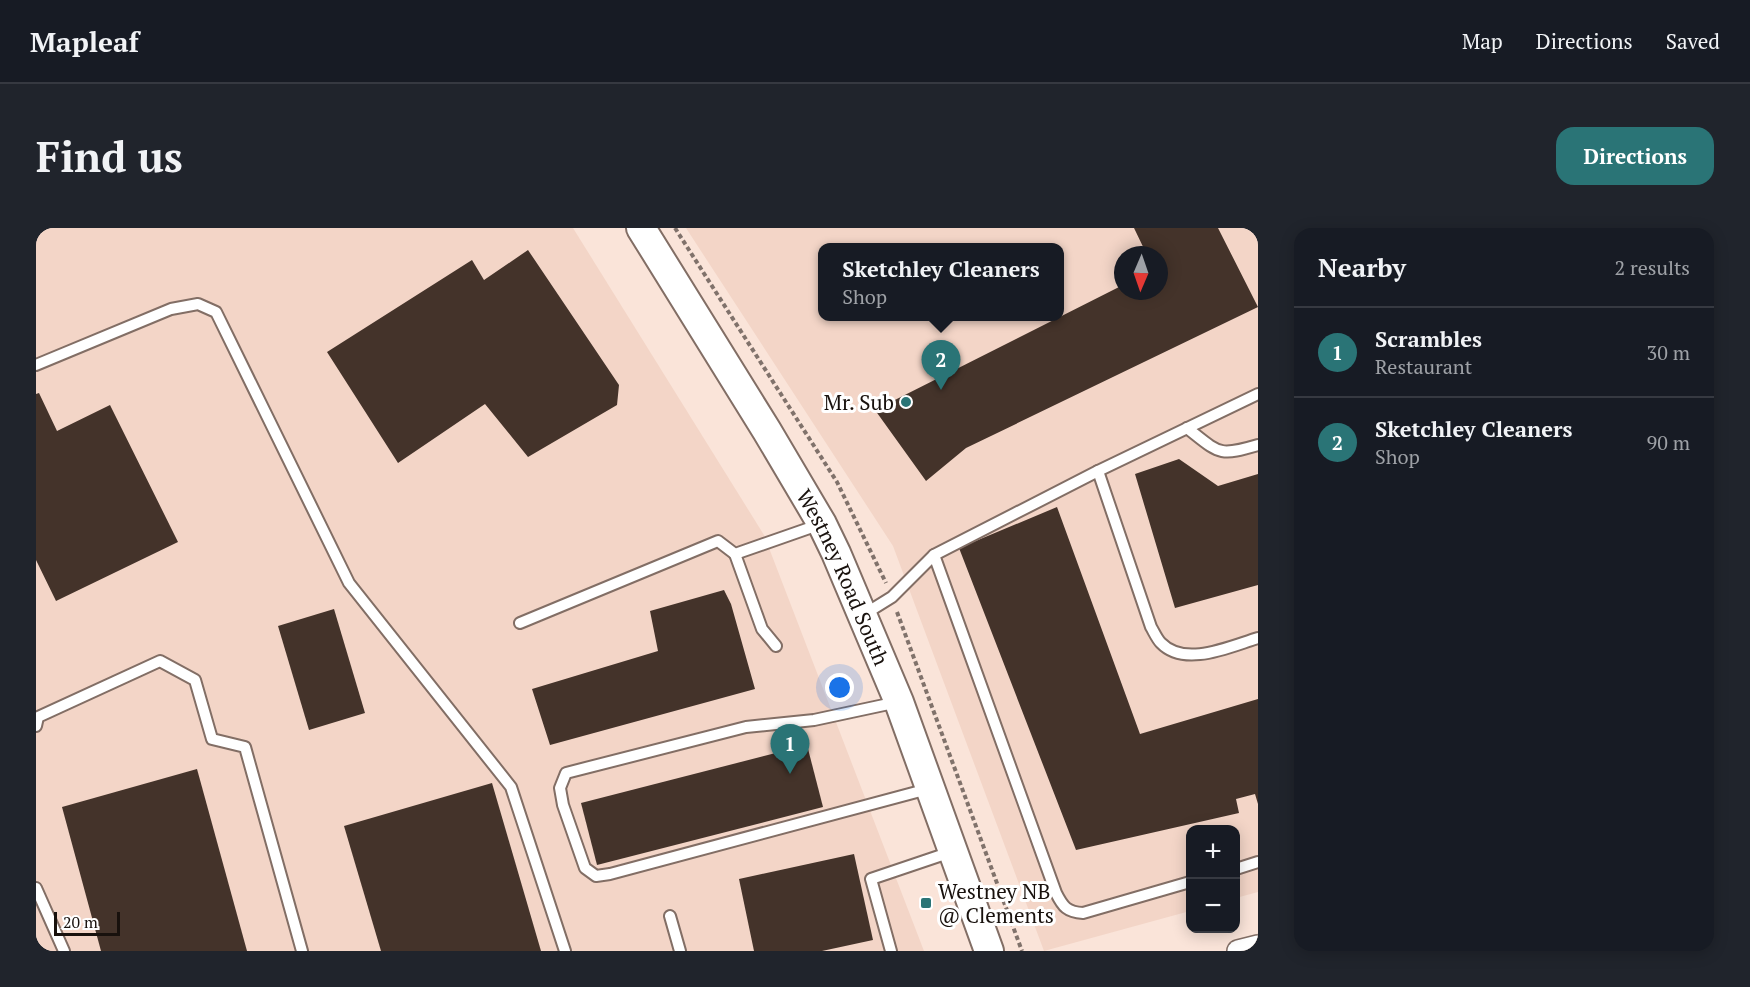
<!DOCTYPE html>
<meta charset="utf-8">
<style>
:root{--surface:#171b24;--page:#20242c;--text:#f1f3f6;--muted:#9ea1a6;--line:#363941;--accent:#2a7476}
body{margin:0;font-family:"PT Serif",serif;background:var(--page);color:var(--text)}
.controls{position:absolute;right:18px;bottom:18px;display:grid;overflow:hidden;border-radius:12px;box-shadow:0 3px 15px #0003}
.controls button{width:54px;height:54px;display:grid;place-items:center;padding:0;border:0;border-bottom:2px solid var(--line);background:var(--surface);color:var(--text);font:30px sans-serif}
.compass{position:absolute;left:1078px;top:18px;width:54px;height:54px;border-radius:50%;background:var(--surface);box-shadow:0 3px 15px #0003;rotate:182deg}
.scale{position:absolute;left:18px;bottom:15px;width:66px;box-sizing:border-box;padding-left:6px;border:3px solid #18110d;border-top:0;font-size:16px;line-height:21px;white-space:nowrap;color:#18110d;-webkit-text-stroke:4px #fff;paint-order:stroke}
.you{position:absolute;left:804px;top:460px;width:21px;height:21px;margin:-15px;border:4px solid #fff;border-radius:50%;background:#1a73e8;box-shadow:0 0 0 9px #1a73e833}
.badge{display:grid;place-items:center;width:39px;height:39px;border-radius:50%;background:var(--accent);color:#fff;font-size:20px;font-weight:700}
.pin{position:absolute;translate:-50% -50px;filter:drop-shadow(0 2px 3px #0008)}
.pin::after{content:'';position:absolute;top:32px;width:21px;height:18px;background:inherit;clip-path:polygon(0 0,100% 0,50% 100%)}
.popup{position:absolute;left:782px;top:15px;width:246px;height:78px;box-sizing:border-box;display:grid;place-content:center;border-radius:12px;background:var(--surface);filter:drop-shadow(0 2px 4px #0005);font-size:20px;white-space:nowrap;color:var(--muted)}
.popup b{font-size:22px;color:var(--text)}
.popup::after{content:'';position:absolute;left:50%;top:100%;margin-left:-12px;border:12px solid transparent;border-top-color:var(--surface)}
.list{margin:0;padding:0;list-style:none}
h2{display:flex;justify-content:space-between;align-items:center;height:78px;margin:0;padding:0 24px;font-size:26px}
h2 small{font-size:20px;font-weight:400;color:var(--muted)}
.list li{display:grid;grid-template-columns:39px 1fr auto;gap:18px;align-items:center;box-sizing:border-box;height:90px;padding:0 24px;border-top:2px solid var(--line)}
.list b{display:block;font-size:22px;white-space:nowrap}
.list p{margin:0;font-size:20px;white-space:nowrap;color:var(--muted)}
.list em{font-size:20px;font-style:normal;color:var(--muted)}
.map{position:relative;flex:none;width:1222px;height:723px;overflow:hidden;border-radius:18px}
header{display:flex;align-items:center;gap:36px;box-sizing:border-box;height:84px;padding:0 30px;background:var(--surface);border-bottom:2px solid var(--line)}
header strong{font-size:28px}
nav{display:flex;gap:33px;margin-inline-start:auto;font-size:21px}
.intro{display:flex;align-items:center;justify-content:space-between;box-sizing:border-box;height:144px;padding:0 36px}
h1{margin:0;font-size:42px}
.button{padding:15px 27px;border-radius:18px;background:var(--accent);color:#fff;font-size:21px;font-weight:700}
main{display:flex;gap:36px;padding:0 36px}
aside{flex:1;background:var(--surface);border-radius:18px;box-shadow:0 3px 15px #0003}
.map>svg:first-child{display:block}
</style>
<header>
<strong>Mapleaf</strong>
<nav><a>Map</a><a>Directions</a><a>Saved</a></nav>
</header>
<div class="intro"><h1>Find us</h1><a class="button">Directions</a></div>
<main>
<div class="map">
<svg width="1222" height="723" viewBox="0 0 1222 723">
<rect width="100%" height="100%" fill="#fae4d9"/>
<g fill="#f3d5c7" fill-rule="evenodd">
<polygon points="0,0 537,0 728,307 888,723 0,723"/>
<path d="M 650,0 L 1222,0 L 1222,664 L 1200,670 L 1200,602 L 1154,602 L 1154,683 L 1008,723 L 857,318 ZM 786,20 L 1024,20 L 1024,88 L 786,88 ZM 1087,27 L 1123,27 L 1123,63 L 1087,63 Z"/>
</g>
<g fill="#44332a">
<polygon points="1098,0 1182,0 1222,79 930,220 890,253 839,182 1087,57 1087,63 1123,63 1123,27 1111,27"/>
<polygon points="492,22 583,157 581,177 492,229 449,176 362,235 291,124 436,32 448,52"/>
<polygon points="3,165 21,203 74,177 142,314 20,373 0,332 0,166"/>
<polygon points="1143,231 1182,258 1222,246 1222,357 1139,380 1099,246"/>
<polygon points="1021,279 1104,506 1222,471 1222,576 1219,566 1200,571 1203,585 1040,622 923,320"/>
<polygon points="688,362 695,376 719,461 514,517 496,461 622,423 614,383"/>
<polygon points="298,381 329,485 273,502 242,398"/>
<polygon points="771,517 787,579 561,637 545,575"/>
<polygon points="161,541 211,723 65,723 26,579"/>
<polygon points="456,555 505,723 345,723 308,598"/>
<polygon points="818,626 837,712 786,723 718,723 703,651"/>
</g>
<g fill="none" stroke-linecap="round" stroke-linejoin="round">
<g stroke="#826e65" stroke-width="14">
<g id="lane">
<polyline points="0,137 135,81 162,76 180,84 313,355 475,559 529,723"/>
<path d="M 1151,200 C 1183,225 1182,229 1222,217"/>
<path d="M 1062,243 L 1115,399 C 1118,404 1121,411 1125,415 C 1149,440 1195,418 1222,410"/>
<polyline points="699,326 726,401 740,418"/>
<path d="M 898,327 L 1020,665 C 1027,679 1031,684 1047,685 L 1154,654"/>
<polyline points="827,387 856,369 898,327 1062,243 1222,166"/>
<polyline points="484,395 682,313 699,326 785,296"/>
<polyline points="862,474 778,492 710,499 530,545 524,560 527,577 549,640 560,648 574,646 892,561"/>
<polyline points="0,498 2,489 124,433 159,452 176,511 209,519 266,723"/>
<polyline points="1200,641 1222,634"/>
<polyline points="0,660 28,723"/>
<polyline points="634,688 644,723"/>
<polyline points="855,723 835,651 915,624"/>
</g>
</g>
<g stroke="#826e65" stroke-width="24">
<polyline id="street" points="1202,723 1222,718"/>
</g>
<g stroke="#826e65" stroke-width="32">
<g id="secondary">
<path id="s1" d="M 605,0 L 731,203 L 786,296 L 800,325 L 863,474 L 953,723"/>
</g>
</g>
<g stroke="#80726b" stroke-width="4" stroke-dasharray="4.5 3" stroke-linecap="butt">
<polyline points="639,0 801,254 850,355"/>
<polyline points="861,384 986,723"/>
</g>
<use href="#lane" stroke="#fff" stroke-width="10"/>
<use href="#street" stroke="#fff" stroke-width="21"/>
<use href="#secondary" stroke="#fff" stroke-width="28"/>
</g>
<g fill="#2a7476" stroke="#fff" stroke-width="2">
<circle cx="870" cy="174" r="6"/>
<rect x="884" y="669" width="12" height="12" rx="3"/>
</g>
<g text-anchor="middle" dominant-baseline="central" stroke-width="6" stroke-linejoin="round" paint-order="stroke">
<g font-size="21" fill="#18110d" stroke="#fff" text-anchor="end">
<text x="858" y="174">Mr. Sub</text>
<text x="902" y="663" text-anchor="start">Westney NB<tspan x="902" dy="24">@ Clements</tspan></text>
</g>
<g font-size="21" fill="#18110d" stroke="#fff">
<text stroke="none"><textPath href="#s1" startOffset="404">Westney Road South</textPath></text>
</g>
</g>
</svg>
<div class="controls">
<button>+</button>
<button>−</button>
</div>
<svg class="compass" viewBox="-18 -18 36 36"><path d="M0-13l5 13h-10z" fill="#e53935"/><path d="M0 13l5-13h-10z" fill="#9ea1a6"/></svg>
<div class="scale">20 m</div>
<div class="you"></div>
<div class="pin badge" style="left:754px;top:546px">1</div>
<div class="pin badge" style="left:905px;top:162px">2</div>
<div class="popup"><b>Sketchley Cleaners</b>Shop</div>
</div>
<aside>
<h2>Nearby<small>2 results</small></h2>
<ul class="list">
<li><span class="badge">1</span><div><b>Scrambles</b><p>Restaurant</p></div><em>30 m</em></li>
<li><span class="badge">2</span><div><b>Sketchley Cleaners</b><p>Shop</p></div><em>90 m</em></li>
</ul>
</aside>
</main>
